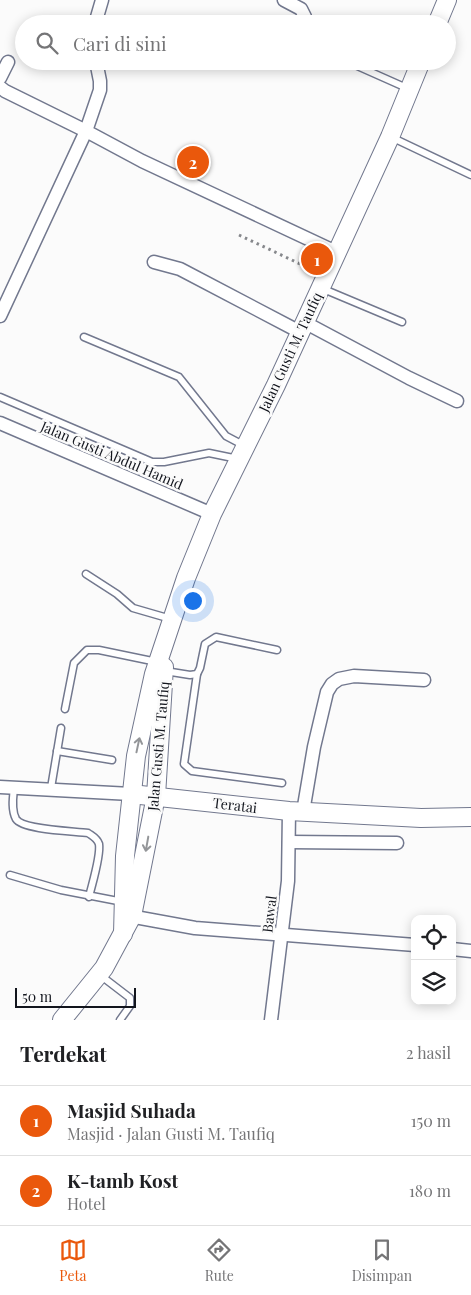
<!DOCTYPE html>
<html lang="id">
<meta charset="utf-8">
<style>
:root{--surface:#fff;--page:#f6f6f6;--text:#202124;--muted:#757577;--line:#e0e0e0;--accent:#ea580c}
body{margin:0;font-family:"Playfair Display",serif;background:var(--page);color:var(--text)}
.controls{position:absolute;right:15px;bottom:15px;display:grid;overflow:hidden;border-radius:10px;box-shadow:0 2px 12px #0003}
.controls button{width:45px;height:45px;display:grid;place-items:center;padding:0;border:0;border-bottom:1px solid var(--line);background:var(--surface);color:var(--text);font:25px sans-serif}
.scale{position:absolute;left:15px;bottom:12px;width:121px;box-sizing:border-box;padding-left:5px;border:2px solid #12151d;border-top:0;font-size:14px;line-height:18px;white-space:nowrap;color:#12151d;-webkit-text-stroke:4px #fbfbfb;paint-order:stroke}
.you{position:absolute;left:192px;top:600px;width:18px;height:18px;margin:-12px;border:4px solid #fff;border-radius:50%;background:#1a73e8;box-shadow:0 0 0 8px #1a73e833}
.badge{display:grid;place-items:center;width:32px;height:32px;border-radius:50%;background:var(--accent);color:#fff;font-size:16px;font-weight:700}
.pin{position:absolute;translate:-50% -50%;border:2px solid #fff;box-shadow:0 1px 5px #0006}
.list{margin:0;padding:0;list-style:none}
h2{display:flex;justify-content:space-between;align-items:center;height:65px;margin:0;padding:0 20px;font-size:21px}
h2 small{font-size:16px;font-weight:400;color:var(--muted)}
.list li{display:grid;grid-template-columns:32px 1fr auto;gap:15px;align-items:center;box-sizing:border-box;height:70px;padding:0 20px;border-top:1px solid var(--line)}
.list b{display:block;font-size:19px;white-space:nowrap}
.list p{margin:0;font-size:16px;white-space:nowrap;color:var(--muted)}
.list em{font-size:16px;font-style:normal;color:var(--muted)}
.icon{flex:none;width:28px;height:28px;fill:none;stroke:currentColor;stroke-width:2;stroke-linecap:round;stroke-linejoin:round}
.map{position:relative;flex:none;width:471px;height:1020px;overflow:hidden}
.search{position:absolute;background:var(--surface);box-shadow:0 2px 12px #0003;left:15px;right:15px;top:15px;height:55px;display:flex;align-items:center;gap:12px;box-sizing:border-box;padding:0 18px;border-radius:28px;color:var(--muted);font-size:19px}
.sheet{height:205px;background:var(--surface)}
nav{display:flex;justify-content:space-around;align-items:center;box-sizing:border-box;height:70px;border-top:1px solid var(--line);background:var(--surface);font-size:14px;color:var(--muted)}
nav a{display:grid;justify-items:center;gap:2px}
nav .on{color:var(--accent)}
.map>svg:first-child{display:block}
</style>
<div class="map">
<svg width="471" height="1020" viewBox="0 0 471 1020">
<rect width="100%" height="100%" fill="#fbfbfb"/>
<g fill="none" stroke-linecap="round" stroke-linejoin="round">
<g stroke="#72788e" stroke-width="9">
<g id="service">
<polyline points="346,61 409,89"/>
<polyline points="301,62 301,61"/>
<polyline points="391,137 471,175"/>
<polyline points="321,288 402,322"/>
<polyline points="84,337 179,377 226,436 245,446"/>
<polyline points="0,397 152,462 164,462 209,453 238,459"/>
<polyline points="86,574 117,594 133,608 171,619"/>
<polyline points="165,671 190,675 197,674 200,668 205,644 216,637 277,650"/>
<polyline points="197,674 184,764 192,771 282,783"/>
<polyline points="65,709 74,663 87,650 99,650 157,662"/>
<polyline points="57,751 112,760"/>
<path d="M 14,788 C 13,797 11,810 16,819 C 23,830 73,831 88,833 C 92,836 97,838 99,844 C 101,856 92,884 89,897"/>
<polyline points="51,788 61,728"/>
<polyline points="10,875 61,890 123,902"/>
<polyline points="100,975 130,998 130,1006 120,1020"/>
</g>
</g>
<g stroke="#72788e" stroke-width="15">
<g id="minor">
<polyline points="284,0 301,9 305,17"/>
<polyline points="95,24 102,0"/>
<polyline points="96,61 100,81 100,90 86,131 142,161 336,252"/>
<polyline points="0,78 8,62"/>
<polyline points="0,87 5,91 86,131 0,316"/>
<polyline points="154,262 180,269 300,332"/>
<polyline points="304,322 409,378 457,401"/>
<polyline points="0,423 212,514"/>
<polyline points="0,787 131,794"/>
<polyline points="303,812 314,747 327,692 332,684 339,679 354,676 424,680"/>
<polyline points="289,842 397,843"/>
<polyline points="124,915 195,928 415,945"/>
<polyline points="452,949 471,951"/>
<polyline points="271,1020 288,881 289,811"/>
</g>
</g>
<g stroke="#72788e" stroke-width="20">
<g id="secondary">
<polyline points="437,24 447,0"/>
<polyline points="131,794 289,811 421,818 471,817"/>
<polyline points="123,934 125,856 136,756 154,674 186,578 212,514 276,385 390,137 421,61"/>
<polyline points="62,1020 104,968 132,916 156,796 164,667"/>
</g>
</g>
<polyline stroke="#86888c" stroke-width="3" stroke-dasharray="2.5 4" stroke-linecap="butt" points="239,235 313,270"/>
<use href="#service" stroke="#fff" stroke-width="6"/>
<use href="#minor" stroke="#fff" stroke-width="12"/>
<use href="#secondary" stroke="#fff" stroke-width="18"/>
</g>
<defs><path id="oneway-shaft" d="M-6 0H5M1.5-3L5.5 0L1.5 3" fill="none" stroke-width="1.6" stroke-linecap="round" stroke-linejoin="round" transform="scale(1.25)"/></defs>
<g stroke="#949699">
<use href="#oneway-shaft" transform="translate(138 745) rotate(-78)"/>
<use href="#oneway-shaft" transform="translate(147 844) rotate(100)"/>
</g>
<g text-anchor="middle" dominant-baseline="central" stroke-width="5" stroke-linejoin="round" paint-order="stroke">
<g font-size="14" fill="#12151d" stroke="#fbfbfb">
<text transform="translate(290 352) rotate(-65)">Jalan Gusti M. Taufiq</text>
<text transform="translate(112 455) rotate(23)">Jalan Gusti Abdul Hamid</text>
<text transform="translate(158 746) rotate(-85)">Jalan Gusti M. Taufiq</text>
<text transform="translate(235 805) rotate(7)">Teratai</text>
<text transform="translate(269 914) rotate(-83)">Bawal</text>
</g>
</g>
</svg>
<div class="controls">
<button><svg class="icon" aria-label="locate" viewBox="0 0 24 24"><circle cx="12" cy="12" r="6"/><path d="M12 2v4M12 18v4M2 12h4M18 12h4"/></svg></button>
<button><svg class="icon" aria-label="layers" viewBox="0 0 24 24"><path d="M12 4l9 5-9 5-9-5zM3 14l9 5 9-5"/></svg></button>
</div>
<div class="scale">50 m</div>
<div class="you"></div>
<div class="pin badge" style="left:317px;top:259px">1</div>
<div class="pin badge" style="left:193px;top:162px">2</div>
<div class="search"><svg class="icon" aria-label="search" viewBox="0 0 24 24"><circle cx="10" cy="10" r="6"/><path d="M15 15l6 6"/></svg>Cari di sini</div>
</div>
<section class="sheet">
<h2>Terdekat<small>2 hasil</small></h2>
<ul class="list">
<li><span class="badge">1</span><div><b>Masjid Suhada</b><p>Masjid · Jalan Gusti M. Taufiq</p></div><em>150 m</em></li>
<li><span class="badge">2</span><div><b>K-tamb Kost</b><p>Hotel</p></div><em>180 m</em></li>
</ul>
</section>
<nav>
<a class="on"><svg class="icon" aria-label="map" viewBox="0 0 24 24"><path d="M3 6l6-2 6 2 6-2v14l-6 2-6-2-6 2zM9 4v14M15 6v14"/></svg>Peta</a>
<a><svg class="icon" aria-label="directions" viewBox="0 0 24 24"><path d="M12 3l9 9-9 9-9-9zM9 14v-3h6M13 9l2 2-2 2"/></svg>Rute</a>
<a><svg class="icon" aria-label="saved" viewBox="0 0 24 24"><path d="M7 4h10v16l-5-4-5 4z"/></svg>Disimpan</a>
</nav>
